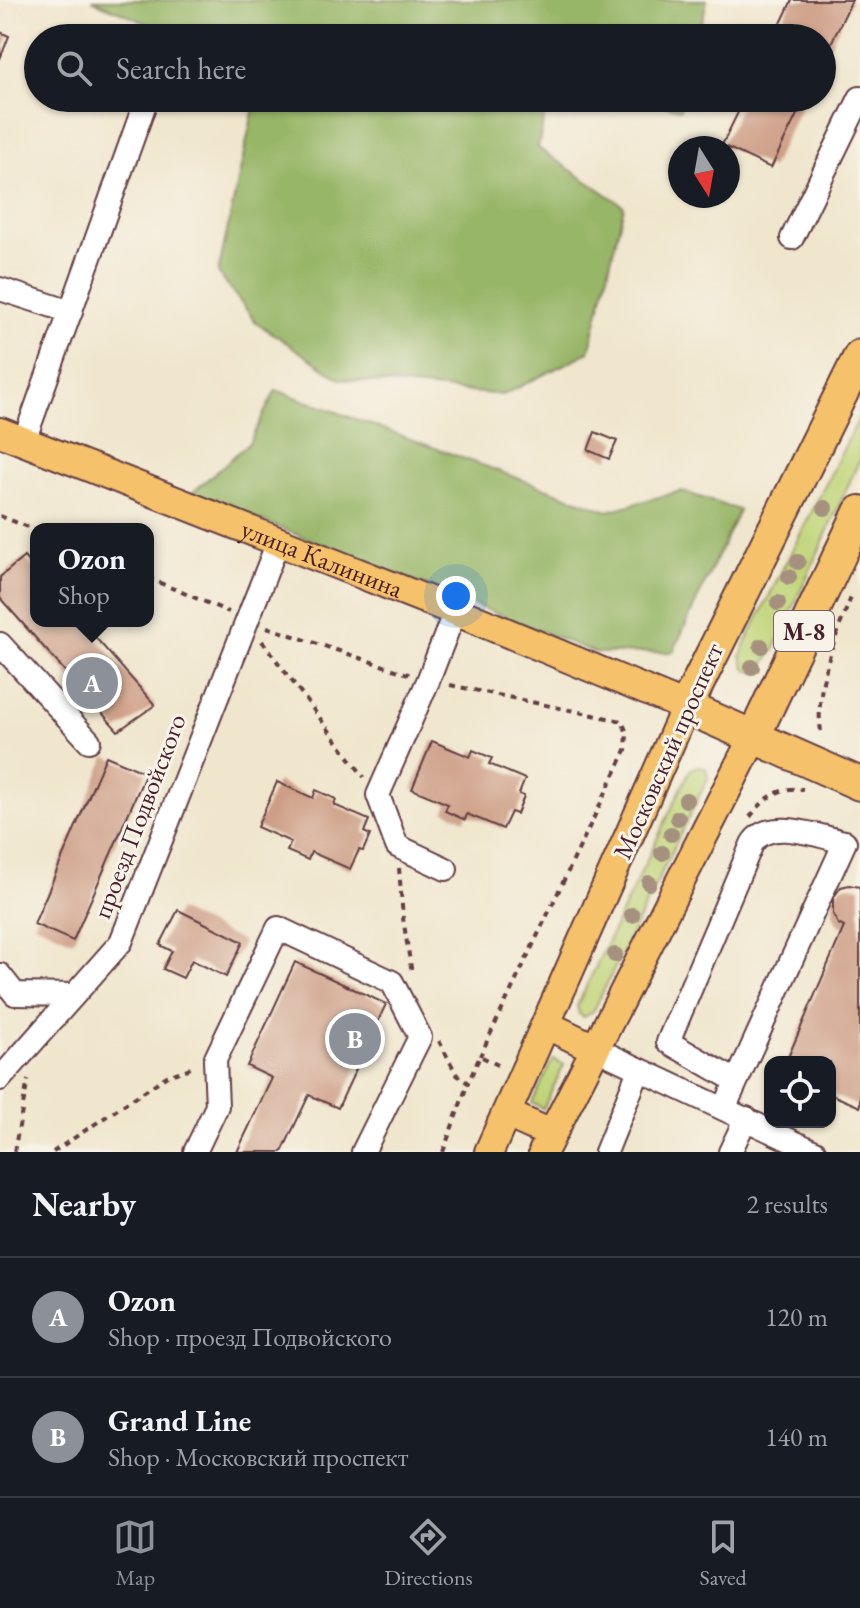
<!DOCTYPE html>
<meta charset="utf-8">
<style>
:root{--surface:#171b24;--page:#20242c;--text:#f1f3f6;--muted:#9ea1a6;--line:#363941;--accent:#8c9099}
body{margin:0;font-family:"EB Garamond",serif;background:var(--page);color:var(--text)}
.controls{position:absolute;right:24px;bottom:24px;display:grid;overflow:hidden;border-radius:16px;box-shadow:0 2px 6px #0004}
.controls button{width:72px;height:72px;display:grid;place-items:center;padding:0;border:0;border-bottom:2px solid var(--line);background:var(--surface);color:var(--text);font:40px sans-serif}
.compass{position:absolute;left:668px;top:136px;width:72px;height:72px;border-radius:50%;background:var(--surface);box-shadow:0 2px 6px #0004;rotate:169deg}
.you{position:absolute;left:456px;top:596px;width:28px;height:28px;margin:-20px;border:6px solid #fff;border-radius:50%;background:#1a73e8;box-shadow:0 0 0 12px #1a73e833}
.badge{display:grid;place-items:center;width:52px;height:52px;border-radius:50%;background:var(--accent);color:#fff;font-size:26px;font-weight:700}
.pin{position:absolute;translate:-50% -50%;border:4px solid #fff;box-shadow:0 2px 8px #0006}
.popup{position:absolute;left:30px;top:523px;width:124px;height:104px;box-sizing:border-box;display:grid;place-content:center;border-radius:16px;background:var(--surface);filter:drop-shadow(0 2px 6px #0005);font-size:26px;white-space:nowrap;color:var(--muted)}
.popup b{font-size:30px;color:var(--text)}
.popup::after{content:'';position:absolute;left:50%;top:100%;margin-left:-16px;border:16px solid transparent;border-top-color:var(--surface)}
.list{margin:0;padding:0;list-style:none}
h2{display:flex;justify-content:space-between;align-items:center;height:104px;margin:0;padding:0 32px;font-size:34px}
h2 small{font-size:26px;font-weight:400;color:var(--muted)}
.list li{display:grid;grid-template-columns:52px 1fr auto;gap:24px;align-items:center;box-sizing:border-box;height:120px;padding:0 32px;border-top:2px solid var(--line)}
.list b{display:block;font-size:30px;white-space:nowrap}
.list p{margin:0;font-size:26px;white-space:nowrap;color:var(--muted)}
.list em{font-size:26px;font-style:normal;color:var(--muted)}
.icon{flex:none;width:44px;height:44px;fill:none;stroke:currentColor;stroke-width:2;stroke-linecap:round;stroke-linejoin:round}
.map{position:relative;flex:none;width:860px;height:1152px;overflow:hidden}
.search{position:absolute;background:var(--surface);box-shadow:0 2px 6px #0004;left:24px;right:24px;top:24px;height:88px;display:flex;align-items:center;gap:20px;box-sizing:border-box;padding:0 28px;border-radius:44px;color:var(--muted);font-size:30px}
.sheet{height:344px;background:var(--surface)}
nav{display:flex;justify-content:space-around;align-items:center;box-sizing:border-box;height:112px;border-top:2px solid var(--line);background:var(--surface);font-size:22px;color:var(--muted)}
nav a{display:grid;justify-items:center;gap:4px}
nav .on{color:var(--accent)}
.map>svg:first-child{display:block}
</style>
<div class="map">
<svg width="860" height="1152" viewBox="0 0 860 1152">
<rect width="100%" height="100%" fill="#f7f3e8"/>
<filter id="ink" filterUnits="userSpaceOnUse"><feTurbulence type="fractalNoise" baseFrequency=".0125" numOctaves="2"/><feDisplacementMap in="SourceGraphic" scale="16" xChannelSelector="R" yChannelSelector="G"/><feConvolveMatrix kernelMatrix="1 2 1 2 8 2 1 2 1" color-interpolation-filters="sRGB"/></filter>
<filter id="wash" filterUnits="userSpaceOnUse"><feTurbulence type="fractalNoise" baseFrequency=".006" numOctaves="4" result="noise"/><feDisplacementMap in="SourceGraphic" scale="32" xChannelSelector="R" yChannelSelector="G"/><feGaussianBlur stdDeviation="1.8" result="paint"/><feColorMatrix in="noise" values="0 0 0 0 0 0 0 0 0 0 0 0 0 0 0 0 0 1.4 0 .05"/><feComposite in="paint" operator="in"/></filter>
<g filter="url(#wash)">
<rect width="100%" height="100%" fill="#f0e6cd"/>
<g fill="#c0d477" stroke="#857a51" stroke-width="2">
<polygon points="860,416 860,459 774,650 758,673 746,670 741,656 747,640"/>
<polygon points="698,766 706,768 708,778 593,1012 584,1017 579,1014 577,1006 690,770"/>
<polygon points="553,1059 564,1065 543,1109 532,1103"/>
</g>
<g fill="#98b668" stroke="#716a4a" stroke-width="2">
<polygon points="92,0 707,0 698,38 182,38"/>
<polygon points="256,98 548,98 538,148 624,206 589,352 503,395 340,379 256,322 218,273"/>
<polygon points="633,98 683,98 680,109"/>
<polygon points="276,390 608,511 681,491 739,510 673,652 596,653 192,493 249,443"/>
</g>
<g id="blocks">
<g fill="#cd9d85">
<polygon points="792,0 852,0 822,62 822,38 774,38"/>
<polygon points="0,32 9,36 0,59"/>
<polygon points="745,98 805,98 771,168 722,145"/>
<polygon points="595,432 617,441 609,459 588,450"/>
<polygon points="24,557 36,571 36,621 81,621 155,705 118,731 0,598 0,577"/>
<polygon points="432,741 470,757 473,750 492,758 489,764 525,779 519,794 524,796 517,814 511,812 503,829 467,814 465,820 445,811 448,804 412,789"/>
<polygon points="106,756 146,773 73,941 34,924"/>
<polygon points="277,782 313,798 316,790 336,799 334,805 369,820 364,832 370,835 363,851 359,850 350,869 311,852 308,860 287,851 291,842 257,827"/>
<polygon points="849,885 860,887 860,1107 830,1094 830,1062 786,1062 844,927 838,924 833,914 833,898 841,887"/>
<polygon points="178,910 243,942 226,977 192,960 183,978 163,969 172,951 160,945"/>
<polygon points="295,962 386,1004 338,1108 309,1095 282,1152 237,1152 272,1078 247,1066"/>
</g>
</g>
</g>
<g filter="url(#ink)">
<use href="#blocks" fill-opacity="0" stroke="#633d43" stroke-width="2"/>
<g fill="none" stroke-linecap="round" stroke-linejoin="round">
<g stroke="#633d43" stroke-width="26">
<g id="minor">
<polyline points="792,238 860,98"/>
<polyline points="0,289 71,312"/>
<polyline points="24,441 147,98"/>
<polyline points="0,644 89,741"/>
<polyline points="446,869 397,846 378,795 428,681 455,611"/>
<polyline points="0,975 15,994 74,995"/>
<polyline points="594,1048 815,1152"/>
<polyline points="0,1079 121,942 278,542"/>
<path d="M 724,1109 L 845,842 C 820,837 768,816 752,844 L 668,1042 L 736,1081"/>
<polyline points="195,1152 217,1106 215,1060 278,928 392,982 420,1037 363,1152"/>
<polyline points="606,1152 639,1070"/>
<polyline points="730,1152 746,1118"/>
</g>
</g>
<g stroke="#633d43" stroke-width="32">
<g id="major">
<path id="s1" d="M 0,432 L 455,611 L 686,707 L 489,1152"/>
<polyline points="547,1025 594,1048"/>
<polyline points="507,1114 551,1134"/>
<polyline points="543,1152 754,736"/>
</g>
</g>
<g stroke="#633d43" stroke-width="36">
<g id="highway">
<polyline points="860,356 686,707 860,784"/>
<polyline points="754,736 860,512"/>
</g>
</g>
<g stroke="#633d43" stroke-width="4" stroke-dasharray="6 6" stroke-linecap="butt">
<polyline points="0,516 36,530"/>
<polyline points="148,578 229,612"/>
<polyline points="267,627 411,675"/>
<polyline points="262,641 364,777"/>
<polyline points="450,685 622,721 627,733 626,750 480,1056"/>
<path d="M 821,731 C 814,687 836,635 852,595"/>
<path d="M 750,817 C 764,799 779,786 803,789"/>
<polyline points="399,868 403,918 412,974"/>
<polyline points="439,1041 457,1075 468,1083 480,1056 498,1065"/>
<polyline points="14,1152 28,1080"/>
<polyline points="53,1152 167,1076 194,1067"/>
<polyline points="443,1152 468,1083"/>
</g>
<use href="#minor" stroke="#fff" stroke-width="22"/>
<use href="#major" stroke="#f5c16b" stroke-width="28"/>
<use href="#highway" stroke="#f5c16b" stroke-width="32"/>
</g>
<g fill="#a5917e">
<circle cx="825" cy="508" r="8"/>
<circle cx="798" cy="562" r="8"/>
<circle cx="789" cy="577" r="8"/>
<circle cx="778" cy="603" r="8"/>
<circle cx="761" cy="646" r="8"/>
<circle cx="752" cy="667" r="8"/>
<circle cx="686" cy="800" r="8"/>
<circle cx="678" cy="818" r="8"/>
<circle cx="671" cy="834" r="8"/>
<circle cx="662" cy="853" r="8"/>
<circle cx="649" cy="883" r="8"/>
<circle cx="632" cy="915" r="8"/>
<circle cx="615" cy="955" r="8"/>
</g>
</g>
<g text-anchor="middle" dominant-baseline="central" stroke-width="6" stroke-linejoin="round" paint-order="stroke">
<rect fill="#f7f3e8" stroke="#7e5f64" stroke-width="2" x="774" y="611" width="60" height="40" rx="6"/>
<g font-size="24" font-weight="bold" fill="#4a1f2b">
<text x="804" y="631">М-8</text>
</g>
<g font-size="26" fill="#4a1f2b" stroke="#f7f3e8">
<text stroke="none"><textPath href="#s1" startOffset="346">улица Калинина</textPath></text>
<text transform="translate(668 751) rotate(-66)">Московский проспект</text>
<text transform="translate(139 816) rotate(-69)">проезд Подвойского</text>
</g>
</g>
</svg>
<div class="controls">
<button><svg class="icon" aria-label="locate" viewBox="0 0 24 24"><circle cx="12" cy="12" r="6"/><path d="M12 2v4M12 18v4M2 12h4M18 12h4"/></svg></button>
</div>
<svg class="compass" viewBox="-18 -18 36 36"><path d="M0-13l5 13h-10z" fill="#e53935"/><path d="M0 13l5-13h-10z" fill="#9ea1a6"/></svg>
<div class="you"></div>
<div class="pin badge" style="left:92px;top:683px">A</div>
<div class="popup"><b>Ozon</b>Shop</div>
<div class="pin badge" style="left:355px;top:1039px">B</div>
<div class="search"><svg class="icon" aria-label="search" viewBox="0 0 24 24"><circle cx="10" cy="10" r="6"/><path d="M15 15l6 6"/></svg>Search here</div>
</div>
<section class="sheet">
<h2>Nearby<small>2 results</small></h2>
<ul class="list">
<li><span class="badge">A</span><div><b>Ozon</b><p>Shop · проезд Подвойского</p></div><em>120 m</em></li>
<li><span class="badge">B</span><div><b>Grand Line</b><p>Shop · Московский проспект</p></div><em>140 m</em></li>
</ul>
</section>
<nav>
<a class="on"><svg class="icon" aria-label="map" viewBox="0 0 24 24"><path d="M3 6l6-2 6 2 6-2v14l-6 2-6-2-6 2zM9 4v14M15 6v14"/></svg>Map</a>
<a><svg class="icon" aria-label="directions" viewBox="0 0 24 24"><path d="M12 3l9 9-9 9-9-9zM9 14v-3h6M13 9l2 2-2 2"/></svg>Directions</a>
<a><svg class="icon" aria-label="saved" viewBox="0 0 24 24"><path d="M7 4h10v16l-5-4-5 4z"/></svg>Saved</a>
</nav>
